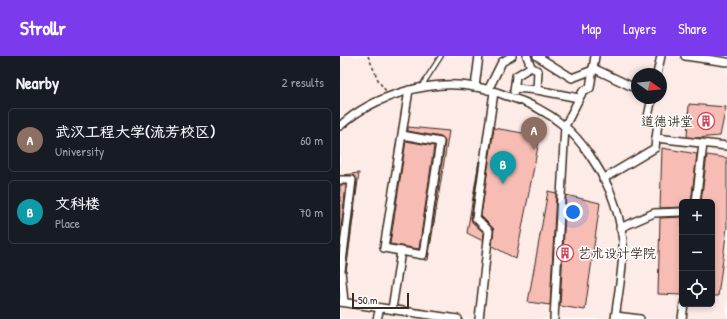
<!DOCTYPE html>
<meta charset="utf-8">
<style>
:root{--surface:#171b24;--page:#20242c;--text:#f1f3f6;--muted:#9ea1a6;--line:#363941;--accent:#7c3aed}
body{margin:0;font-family:"Patrick Hand","LXGW WenKai TC",sans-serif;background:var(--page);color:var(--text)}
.controls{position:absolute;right:12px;bottom:12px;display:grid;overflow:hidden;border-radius:6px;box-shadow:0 2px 6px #0003}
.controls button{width:36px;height:36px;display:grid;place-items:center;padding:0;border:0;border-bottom:1px solid var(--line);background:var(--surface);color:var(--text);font:20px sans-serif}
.compass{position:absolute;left:291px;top:12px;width:36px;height:36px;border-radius:50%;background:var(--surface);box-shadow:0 2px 6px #0003;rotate:105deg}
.scale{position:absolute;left:12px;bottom:10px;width:57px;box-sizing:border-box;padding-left:4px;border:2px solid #3b2a1e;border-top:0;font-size:11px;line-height:14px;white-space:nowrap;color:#3b2a1e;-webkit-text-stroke:3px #fff;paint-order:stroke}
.you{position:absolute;left:233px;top:156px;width:14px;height:14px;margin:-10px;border:3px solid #fff;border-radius:50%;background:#1a73e8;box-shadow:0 0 0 6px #1a73e833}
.badge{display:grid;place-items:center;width:26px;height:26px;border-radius:50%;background:var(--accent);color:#fff;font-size:13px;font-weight:700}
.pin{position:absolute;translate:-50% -33px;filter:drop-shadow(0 1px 2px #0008)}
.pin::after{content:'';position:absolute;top:21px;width:14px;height:12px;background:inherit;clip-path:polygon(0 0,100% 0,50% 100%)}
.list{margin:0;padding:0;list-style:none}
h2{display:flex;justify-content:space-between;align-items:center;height:52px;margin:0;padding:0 16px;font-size:17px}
h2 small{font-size:13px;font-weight:400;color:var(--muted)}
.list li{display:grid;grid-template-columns:26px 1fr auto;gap:12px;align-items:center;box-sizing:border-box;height:64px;margin:0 8px 8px;padding:0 8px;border:1px solid var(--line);border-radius:6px}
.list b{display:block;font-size:15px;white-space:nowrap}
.list p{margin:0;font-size:13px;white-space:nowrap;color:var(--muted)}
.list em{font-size:13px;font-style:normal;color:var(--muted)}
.icon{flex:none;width:22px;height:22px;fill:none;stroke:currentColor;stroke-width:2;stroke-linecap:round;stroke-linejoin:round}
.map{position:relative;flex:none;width:387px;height:263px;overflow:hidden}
header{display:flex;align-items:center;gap:24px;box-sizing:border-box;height:56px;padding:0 20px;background:var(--accent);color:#fff}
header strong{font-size:19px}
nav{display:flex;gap:22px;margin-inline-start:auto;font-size:14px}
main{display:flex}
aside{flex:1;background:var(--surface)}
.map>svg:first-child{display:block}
</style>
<header>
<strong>Strollr</strong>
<nav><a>Map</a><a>Layers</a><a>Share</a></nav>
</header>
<main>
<aside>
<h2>Nearby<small>2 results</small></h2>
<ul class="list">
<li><span class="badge" style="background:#8d6e63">A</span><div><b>武汉工程大学(流芳校区)</b><p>University</p></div><em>60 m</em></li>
<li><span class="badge" style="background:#0f9aa8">B</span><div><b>文科楼</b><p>Place</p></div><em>70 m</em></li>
</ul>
</aside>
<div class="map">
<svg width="387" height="263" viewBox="0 0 387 263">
<rect width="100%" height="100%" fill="#fff"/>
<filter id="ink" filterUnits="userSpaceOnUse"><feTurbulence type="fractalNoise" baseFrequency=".025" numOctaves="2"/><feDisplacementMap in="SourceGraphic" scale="8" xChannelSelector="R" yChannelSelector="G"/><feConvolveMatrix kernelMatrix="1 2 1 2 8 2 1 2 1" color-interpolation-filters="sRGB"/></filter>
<g filter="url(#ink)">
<path fill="#fdebe8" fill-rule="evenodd" d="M 0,0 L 387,0 L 387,263 L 0,263 ZM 297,18 L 321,18 L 321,42 L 297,42 ZM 342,146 L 372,146 L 372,248 L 342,248 Z"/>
<g fill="#f7bcb4" stroke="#3b2a1e">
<polygon points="349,48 386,51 380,80 356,82 347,81"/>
<polygon points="68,71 109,75 88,204 84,204 88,200 105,85 101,81 68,75"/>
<polygon points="154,72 200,80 176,203 152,190 154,173 141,160"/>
<polygon points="66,85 94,90 79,193 50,188"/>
<polygon points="322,92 357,98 351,146 342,146 342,151 320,152"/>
<polygon points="367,99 387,102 387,172 378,240 372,240 372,146 361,146"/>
<polygon points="139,105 131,162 132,166 144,177 143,185 127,177"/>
<polygon points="19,117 6,216 17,124 14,120 4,119"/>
<polygon points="0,129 6,129 0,182"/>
<polygon points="208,135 216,137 210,249 188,246"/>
<polygon points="226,139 260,147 245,254 220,250"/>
<polygon points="342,161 342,239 318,238 320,162"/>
</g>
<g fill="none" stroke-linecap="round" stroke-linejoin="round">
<g stroke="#3b2a1e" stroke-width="6">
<polyline id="service" points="81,31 101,0"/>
</g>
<g stroke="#3b2a1e" stroke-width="10">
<g id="minor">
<polyline points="187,0 191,11 198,15 197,34"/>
<polyline points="197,0 232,22 253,14"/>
<polyline points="345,0 387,6"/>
<polyline points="253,12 297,33"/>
<polyline points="317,18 321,0"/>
<polyline points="135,31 139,0"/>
<polyline points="175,32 197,34 239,42"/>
<polyline points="148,34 162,6 172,0"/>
<polyline points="174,35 176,20 191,11"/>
<path d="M 0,70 C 34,39 90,23 135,31 C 146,32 157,36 167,40 C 188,46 206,55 223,69 C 242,84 260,113 270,135 C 276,150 281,169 283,185 C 284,210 278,238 275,263"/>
<polyline points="62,79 100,86 83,199 44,192 69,34"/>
<polyline points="316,82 387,90"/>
<polyline points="263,123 315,92 318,66 307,65 312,42"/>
<polyline points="0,124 12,124 1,215 4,246"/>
<polyline points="356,146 363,88"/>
<polyline points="280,172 314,157 342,156"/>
<polyline points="0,246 118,263"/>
<polyline points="52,253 61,195"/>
<polyline points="276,260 300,263"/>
<polyline points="37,263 40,252"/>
<polyline points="139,263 149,175 136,162 154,36"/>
<polyline points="214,263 225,70 243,35 250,32 255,0"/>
<polyline points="342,263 344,248"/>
</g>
</g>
<polyline stroke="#3b2a1e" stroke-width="1.5" stroke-dasharray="3 3" stroke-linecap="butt" points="28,0 39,26 46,35"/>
<use href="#service" stroke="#fff" stroke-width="3.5"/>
<use href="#minor" stroke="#fff" stroke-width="7"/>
</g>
</g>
<defs>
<g id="building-ring" transform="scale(0.9)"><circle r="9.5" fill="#fff" stroke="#d1495b" stroke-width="1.5"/><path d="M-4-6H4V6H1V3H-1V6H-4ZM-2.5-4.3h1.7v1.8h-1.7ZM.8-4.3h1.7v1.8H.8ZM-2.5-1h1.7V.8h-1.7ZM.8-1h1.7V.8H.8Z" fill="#d1495b"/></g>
</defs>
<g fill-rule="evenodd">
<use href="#building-ring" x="366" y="65"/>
<use href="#building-ring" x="225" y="197"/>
</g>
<g text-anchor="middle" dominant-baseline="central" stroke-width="3" stroke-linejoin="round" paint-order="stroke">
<g font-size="13" fill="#3b2a1e" stroke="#fff" text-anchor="end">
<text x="353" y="65">道德讲堂</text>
<text x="238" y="197" text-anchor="start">艺术设计学院</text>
</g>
</g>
</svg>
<div class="controls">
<button>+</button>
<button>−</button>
<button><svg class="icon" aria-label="locate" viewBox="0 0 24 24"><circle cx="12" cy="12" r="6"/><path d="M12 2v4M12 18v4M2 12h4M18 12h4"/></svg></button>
</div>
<svg class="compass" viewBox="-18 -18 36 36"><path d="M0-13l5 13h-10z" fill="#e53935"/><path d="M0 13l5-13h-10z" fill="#9ea1a6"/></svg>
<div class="scale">50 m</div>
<div class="you"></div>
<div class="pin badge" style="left:194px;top:94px;background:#8d6e63">A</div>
<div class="pin badge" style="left:163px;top:128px;background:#0f9aa8">B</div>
</div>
</main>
